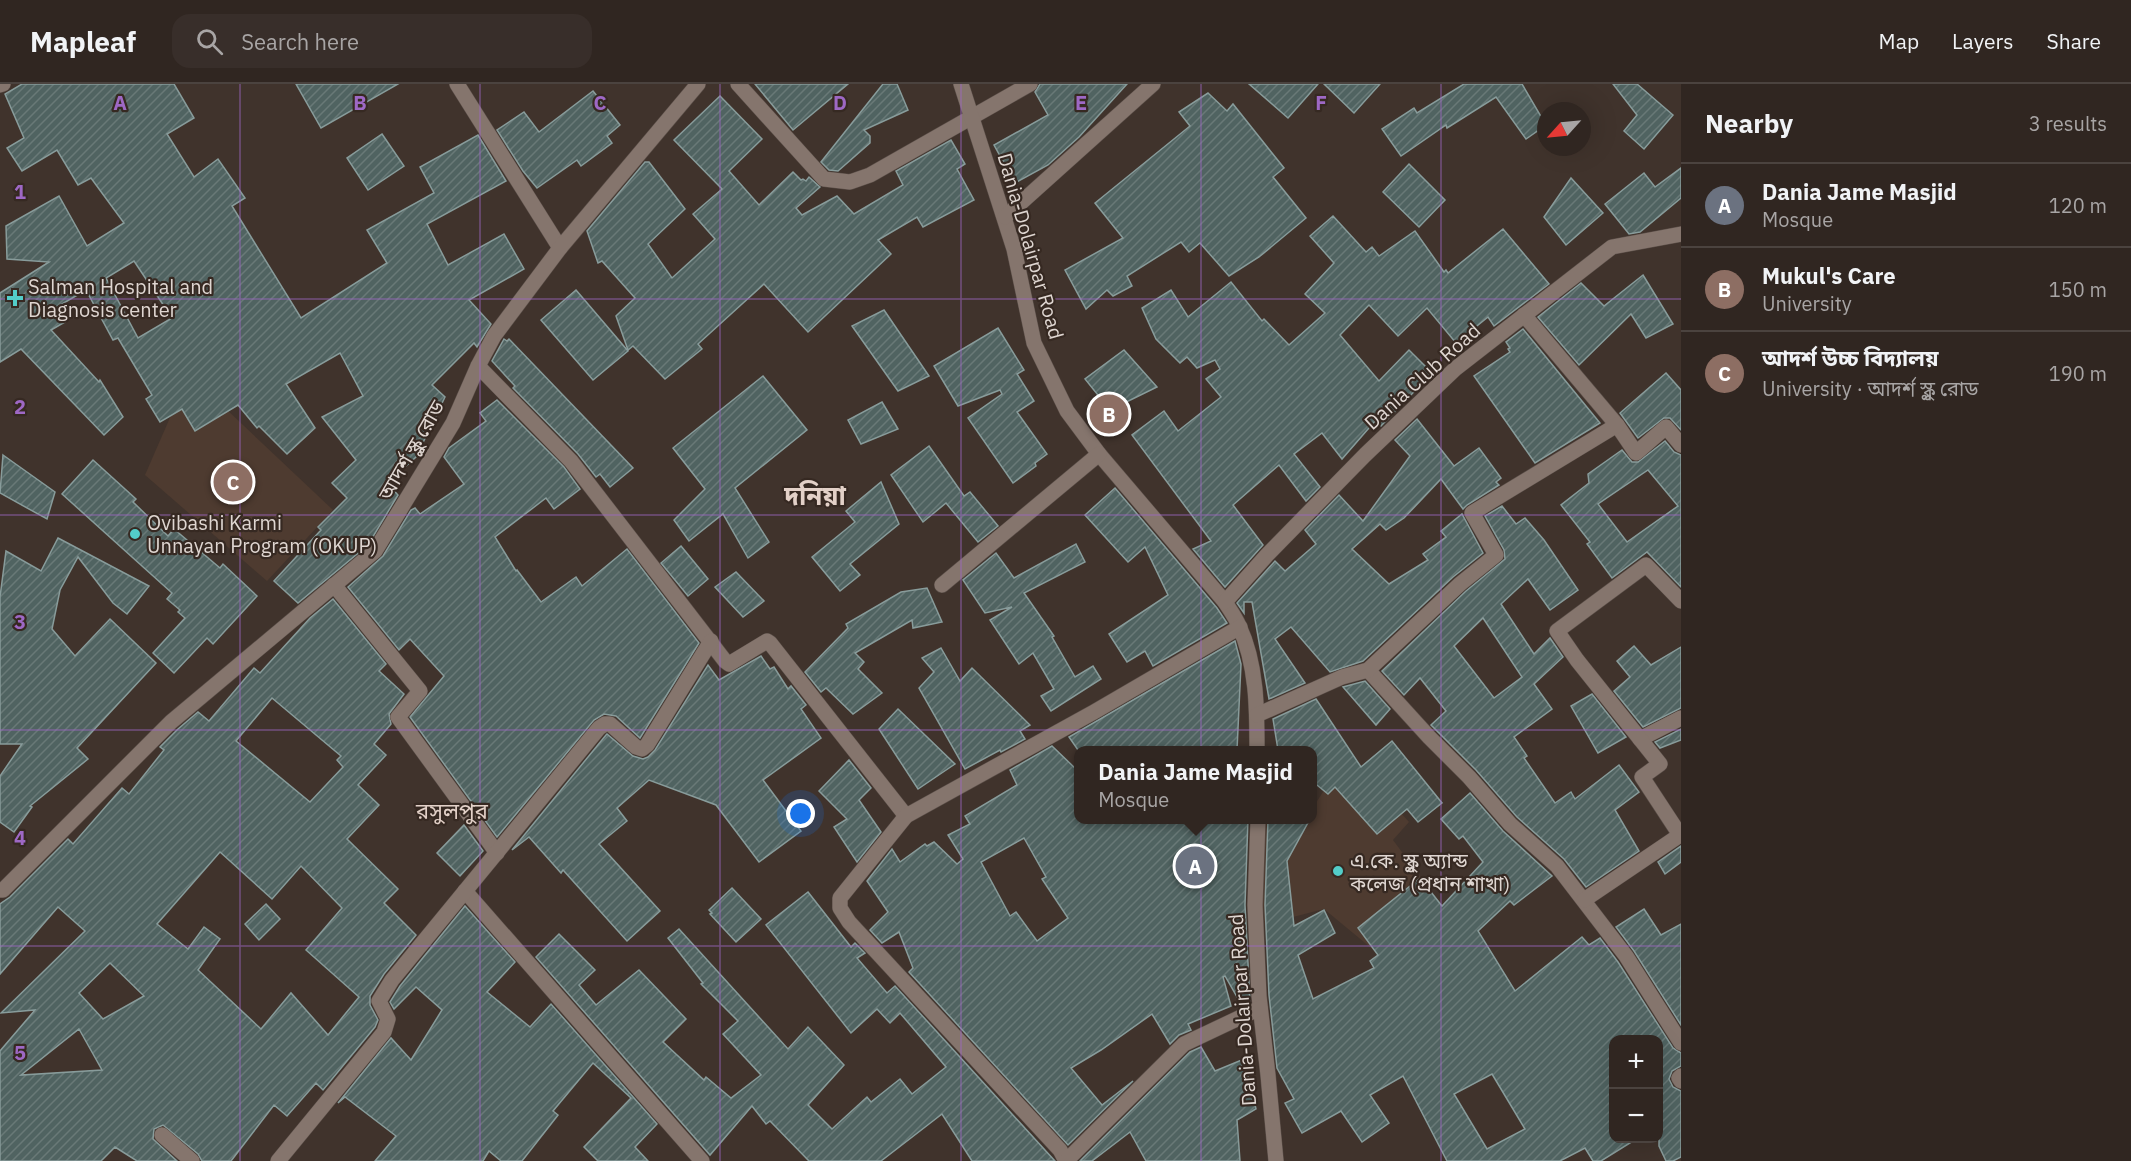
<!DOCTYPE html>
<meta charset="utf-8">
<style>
:root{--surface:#302621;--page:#382e2a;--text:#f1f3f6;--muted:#a8a5a5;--line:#4b433f;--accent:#53cdc9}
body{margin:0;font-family:"IBM Plex Sans","Noto Sans Bengali",sans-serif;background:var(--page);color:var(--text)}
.controls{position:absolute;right:18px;bottom:18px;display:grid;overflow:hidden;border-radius:12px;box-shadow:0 6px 24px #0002}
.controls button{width:54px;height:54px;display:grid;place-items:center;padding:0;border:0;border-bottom:2px solid var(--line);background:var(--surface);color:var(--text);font:30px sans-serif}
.compass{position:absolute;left:1537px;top:18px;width:54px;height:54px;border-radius:50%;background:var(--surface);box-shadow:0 6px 24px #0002;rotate:243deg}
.you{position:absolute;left:801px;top:730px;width:21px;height:21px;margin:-15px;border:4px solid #fff;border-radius:50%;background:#1a73e8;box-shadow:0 0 0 9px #1a73e833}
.badge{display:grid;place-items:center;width:39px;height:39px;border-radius:50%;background:var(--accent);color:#fff;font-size:20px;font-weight:700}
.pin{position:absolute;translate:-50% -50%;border:3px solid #fff;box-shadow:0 2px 6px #0006}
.popup{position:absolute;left:1074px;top:662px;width:243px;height:78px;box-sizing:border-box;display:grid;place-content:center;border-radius:12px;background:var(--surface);filter:drop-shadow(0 2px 4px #0005);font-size:20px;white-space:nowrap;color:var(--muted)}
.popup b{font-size:22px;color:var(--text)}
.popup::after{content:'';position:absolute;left:50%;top:100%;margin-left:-12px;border:12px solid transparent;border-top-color:var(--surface)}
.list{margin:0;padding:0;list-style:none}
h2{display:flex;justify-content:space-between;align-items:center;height:78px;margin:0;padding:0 24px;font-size:26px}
h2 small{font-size:20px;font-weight:400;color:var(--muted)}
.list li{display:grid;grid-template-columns:39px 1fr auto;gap:18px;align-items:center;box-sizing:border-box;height:84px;padding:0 24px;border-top:2px solid var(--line)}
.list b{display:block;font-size:22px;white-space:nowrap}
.list p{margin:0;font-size:20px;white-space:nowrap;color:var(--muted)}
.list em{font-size:20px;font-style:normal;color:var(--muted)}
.icon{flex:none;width:33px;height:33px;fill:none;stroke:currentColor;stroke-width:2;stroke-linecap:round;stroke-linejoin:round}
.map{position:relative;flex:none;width:1681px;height:1077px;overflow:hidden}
header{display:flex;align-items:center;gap:36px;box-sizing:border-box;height:84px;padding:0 30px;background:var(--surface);border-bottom:2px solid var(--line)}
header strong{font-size:28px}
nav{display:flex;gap:33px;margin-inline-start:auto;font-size:21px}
.search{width:420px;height:54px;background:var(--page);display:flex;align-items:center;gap:15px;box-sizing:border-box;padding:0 21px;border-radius:18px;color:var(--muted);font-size:22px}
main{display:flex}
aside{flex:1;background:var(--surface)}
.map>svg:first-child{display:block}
</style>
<header>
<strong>Mapleaf</strong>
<div class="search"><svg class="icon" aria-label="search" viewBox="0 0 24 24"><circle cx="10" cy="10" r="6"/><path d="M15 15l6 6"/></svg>Search here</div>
<nav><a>Map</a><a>Layers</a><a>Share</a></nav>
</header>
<main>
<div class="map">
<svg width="1681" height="1077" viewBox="0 0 1681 1077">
<defs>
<pattern id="building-hatch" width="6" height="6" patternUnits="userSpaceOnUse" patternTransform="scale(1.5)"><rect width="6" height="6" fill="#506361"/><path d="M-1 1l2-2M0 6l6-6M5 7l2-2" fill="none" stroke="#697977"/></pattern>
</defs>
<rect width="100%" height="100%" fill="#40332c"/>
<g fill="#4e3b30">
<polygon points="189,290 333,426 267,497 145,391"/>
<polygon points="1353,675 1409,738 1393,756 1439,818 1376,868 1324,825 1293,833 1265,847 1258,755 1262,736 1302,749 1307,736 1312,736 1312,725 1330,697"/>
</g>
<g fill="url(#building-hatch)" stroke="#889c9b" stroke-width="1.5" fill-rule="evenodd">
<path d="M 22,0 L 174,0 L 194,34 L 167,50 L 194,93 L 218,75 L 245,114 L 232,122 L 301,234 L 387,179 L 367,146 L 434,109 L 420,83 L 478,51 L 506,97 L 427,140 L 448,181 L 504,150 L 524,185 L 469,216 L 491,240 L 477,263 L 474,259 L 432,301 L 445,313 L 416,373 L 387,399 L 398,411 L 368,461 L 298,519 L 274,497 L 321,446 L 318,443 L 347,414 L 332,399 L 356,376 L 322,333 L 363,312 L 340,269 L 286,300 L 315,344 L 287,370 L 259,342 L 257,344 L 238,321 L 195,347 L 182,325 L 160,338 L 146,315 L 152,311 L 118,254 L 113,256 L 86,206 L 55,224 L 65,238 L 51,246 L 99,298 L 100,296 L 123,333 L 104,351 L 21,265 L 0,278 L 0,209 L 49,178 L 7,175 L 6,142 L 59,112 L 87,162 L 124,139 L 91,94 L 78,101 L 57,66 L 22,87 L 7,64 L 24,54 L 5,10 ZM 134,177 L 172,234 L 138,254 L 106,194 Z"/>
<polygon points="296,0 398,0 321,44"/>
<polygon points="755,0 848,0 793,46"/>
<polygon points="883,0 897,0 908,26 864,46 870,52 870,59 838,87 829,86 821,78"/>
<polygon points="1040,0 1127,0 1079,53 1048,81 1015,99 994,61 1048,31 1035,8"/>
<polygon points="1249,0 1318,0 1288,34"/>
<polygon points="1324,0 1380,0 1354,29"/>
<polygon points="1464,0 1522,0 1546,41 1526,55 1496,13 1447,44 1446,41 1401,72 1382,45 1414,24 1417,29"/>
<polygon points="1613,0 1637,0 1673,31 1644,65 1624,47 1637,31"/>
<polygon points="593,7 620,41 607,52 612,59 581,82 577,76 537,104 523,87 497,46 524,28 539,48"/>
<polygon points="1208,9 1227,27 1233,20 1284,84 1273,93 1306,134 1259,173 1229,192 1200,159 1189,168 1181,158 1127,192 1132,202 1113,212 1107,206 1086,225 1065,186 1123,154 1095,119 1190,42 1179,28"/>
<polygon points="720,12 762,55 729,87 759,121 793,88 801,96 803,95 806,97 809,93 820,103 796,124 802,131 837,112 854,130 903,101 896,87 951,56 965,80 957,85 974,116 923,143 917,133 878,156 891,170 808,248 764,200 698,260 702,265 665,295 633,262 628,266 616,232 635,214 602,177 598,179 587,147 645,78 649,78 685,125 648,160 672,194 715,155 693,130 722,105 674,56"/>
<polygon points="382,50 404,82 368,106 347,74"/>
<polygon points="1409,80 1445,116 1419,143 1383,108"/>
<polygon points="1681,84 1681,114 1640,148 1629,150 1605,120 1644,89 1655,103"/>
<polygon points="1571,94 1603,129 1566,161 1544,133"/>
<polygon points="1333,132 1366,168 1372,163 1379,172 1415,147 1444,188 1446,186 1448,189 1503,145 1549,200 1494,242 1488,233 1456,259 1427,224 1398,252 1369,221 1340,251 1379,297 1409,266 1432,289 1381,342 1375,337 1342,375 1322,349 1294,370 1320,403 1306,417 1279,381 1233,421 1263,461 1225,503 1193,465 1211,457 1132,351 1164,327 1178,347 1221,313 1206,295 1220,285 1215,276 1197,284 1187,273 1180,279 1156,255 1142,224 1171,206 1188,233 1231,198 1262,237 1264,235 1289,261 1325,229 1305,210 1334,179 1310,152"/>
<polygon points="1643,191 1673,240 1646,254 1631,230 1579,281 1538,233 1581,199 1604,222"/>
<polygon points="576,206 628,267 593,296 541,236"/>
<polygon points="884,226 929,292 898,307 852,242"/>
<polygon points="998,244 1024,286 1017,290 1034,317 1017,328 1047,370 1035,379 1036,382 1013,399 968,334 1002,310 1000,306 958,322 934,282"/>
<polygon points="1523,245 1600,339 1535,379 1474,292 1510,268 1508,265 1510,264 1506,258"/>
<polygon points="504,255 507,257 509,255 633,384 610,403 600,390 596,393 578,370 513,304 515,302 492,277"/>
<polygon points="1124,266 1157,303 1110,326 1085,295"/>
<polygon points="1666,289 1681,306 1681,346 1670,334 1664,334 1638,354 1620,329"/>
<polygon points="763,292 807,346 735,404 769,458 748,474 723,430 689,457 674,436 705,405 673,364"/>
<polygon points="497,316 564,383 580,405 554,425 546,414 495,453 516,487 517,486 541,518 576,493 582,502 627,465 699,559 640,654 616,632 604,630 594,636 497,753 410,633 444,592 410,555 399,566 348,503 383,472 411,426 415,424 420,430 464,400 444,373 449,364 486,337 480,329"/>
<polygon points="882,318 898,345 861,360 848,336"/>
<polygon points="1417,335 1454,382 1479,364 1501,394 1496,398 1499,401 1467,421 1463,425 1441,395 1404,434 1386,446 1380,440 1352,465 1389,500 1428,476 1423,470 1446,453 1441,447 1462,430 1483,469 1453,493 1363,577 1330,588 1291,543 1275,555 1305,599 1269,615 1252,518 1244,518 1244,529 1237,519 1275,477 1285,487 1316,460 1305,446 1339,411 1363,437 1410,372 1395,356"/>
<path d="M 1665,357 L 1674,368 L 1681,371 L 1681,503 L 1647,468 L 1612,494 L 1587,460 L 1590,458 L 1561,421 L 1589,399 L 1588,390 L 1622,366 L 1632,378 L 1638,378 ZM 1648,386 L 1678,422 L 1627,458 L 1598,420 Z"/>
<polygon points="929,362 964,412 970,408 998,442 978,458 946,419 923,438 891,391"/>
<polygon points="3,371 55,408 47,435 0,409"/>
<polygon points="93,376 136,415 133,418 168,452 174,445 220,484 223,480 257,512 213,560 207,554 174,589 153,569 185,534 178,528 180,526 167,515 172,509 62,410"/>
<polygon points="881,398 899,440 850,480 860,491 840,507 812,473 855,438 846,427"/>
<polygon points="1115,404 1217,524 1227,539 1153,582 1145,567 1127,578 1109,550 1168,511 1145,463 1128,478 1085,431"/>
<path d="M 1502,422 L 1516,440 L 1525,434 L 1544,456 L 1578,506 L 1550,526 L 1528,495 L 1501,520 L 1534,570 L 1550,554 L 1563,573 L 1534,600 L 1552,625 L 1514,653 L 1527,672 L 1524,674 L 1555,719 L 1571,708 L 1575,715 L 1619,681 L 1639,708 L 1615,726 L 1639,767 L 1586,803 L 1564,775 L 1517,733 L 1476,686 L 1431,641 L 1446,627 L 1420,594 L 1404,611 L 1382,587 L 1466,507 L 1505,475 L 1504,466 L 1485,432 ZM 1483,534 L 1522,593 L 1494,614 L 1454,562 Z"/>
<polygon points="58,454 149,502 127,530 113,519 78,473 60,506 52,545 75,572 110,535 156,579 77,664 88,675 30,722 32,723 14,748 0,738 0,692 22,660 0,660 0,513 6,467 41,487"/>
<polygon points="1076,460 1085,478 1024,509 1054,552 1052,553 1075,593 1093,582 1101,595 1051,627 1041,612 1054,605 1033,569 1019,580 990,536 1012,523 985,529 963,496 996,469 1014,494"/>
<polygon points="681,462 708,495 688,512 661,479"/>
<polygon points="736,488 764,517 743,533 715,503"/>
<polygon points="927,504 942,538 913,544 912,536 855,569 864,578 858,585 882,609 853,630 826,604 821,608 805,588 848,544 846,540 901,508"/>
<path d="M 333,515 L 386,580 L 379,587 L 404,610 L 389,630 L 391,640 L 374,660 L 386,671 L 358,701 L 379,721 L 347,755 L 398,805 L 384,819 L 416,851 L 384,890 L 370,912 L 370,921 L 378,936 L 375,943 L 323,1006 L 316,999 L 287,1032 L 274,1021 L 231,1077 L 202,1077 L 198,1070 L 163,1041 L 154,1045 L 153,1055 L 177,1077 L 137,1077 L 115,1063 L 101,1077 L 0,1077 L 0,967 L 35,926 L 1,929 L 85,847 L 58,823 L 0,890 L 0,820 L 10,813 L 68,755 L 73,760 L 122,704 L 129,710 L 164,666 L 160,663 L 178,645 L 198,628 L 209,637 L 254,584 L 260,589 L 310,534 ZM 272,614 L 341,672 L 337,676 L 343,683 L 310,718 L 236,657 ZM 220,768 L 272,815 L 301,782 L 342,824 L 306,866 L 359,913 L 328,951 L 291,909 L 261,945 L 198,886 L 220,855 L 204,843 L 188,865 L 157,840 ZM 110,879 L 144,912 L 103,935 L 79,909 ZM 79,945 L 102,986 L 21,991 Z"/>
<polygon points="1235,557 1241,580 1237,666 1078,666 1069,653"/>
<polygon points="1634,562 1651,581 1681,563 1681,624 1643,643 1614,607 1630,593 1617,577"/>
<polygon points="941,564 960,597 972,584 1030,641 1020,647 1025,655 1001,668 1000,666 965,685 919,604 934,588 922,574"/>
<polygon points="761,572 770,585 774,583 788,605 791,602 806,621 801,625 821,654 763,696 801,747 759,778 716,721 649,696 617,724 627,737 599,760 660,827 627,857 563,786 561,789 529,753 512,766 606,651 607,650 633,672 643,675 648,673 655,666 708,581 719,596"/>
<polygon points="1365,597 1390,625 1376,641 1343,603"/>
<polygon points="1592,610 1626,653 1598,669 1571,622"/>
<polygon points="1316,615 1361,683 1392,657 1442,719 1418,738 1407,725 1377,750 1335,703 1328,710 1312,697 1312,666 1278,666 1273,635"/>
<polygon points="898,625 955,680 918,705 879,645"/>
<polygon points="1681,645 1681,656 1660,664 1655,658"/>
<path d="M 1052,662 L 1078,687 L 1078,735 L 1248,735 L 1245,821 L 1250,918 L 1248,919 L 1246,916 L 1240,918 L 1225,892 L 1223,893 L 1231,922 L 1188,940 L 1191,946 L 1179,951 L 1170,960 L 1152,930 L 1101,966 L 1071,984 L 1102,1021 L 1133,997 L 1068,1061 L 909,888 L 913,884 L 899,848 L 882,859 L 870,846 L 888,828 L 867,797 L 892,765 L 900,778 L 925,760 L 927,762 L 934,758 L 957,780 L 963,775 L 948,751 L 970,740 L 965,732 L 1017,701 L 1010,686 ZM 1024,754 L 1046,793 L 1042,795 L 1068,834 L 1037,857 L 1016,828 L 1010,832 L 981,778 Z"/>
<polygon points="849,676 871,704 859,716 881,748 857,778 834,743 847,735 819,707"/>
<path d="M 1470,709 L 1503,747 L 1552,792 L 1514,821 L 1510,817 L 1478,847 L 1515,907 L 1582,853 L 1589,861 L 1600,854 L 1618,878 L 1673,964 L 1681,969 L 1681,982 L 1672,987 L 1669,995 L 1673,1003 L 1681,1007 L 1681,1073 L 1673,1077 L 1666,1077 L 1659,1062 L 1659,956 L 1614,956 L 1614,1054 L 1638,1054 L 1601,1077 L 1593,1077 L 1585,1064 L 1560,1077 L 1447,1077 L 1403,992 L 1370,1011 L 1389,1039 L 1362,1058 L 1341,1027 L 1302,1049 L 1285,1019 L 1294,1015 L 1277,984 L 1269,911 L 1265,821 L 1268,735 L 1310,735 L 1287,777 L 1294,842 L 1324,826 L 1335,849 L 1298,871 L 1313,915 L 1374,884 L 1370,877 L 1378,871 L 1358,844 L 1420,794 L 1442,822 L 1483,778 L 1463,752 L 1459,755 L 1441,735 ZM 1492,990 L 1525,1045 L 1487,1065 L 1454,1010 Z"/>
<polygon points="464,741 483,767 460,792 437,769"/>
<polygon points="1681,762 1681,778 1665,790 1658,778"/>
<polygon points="732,804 761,835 736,858 710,830 712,829 709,826"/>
<polygon points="808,808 851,863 855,859 865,869 857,874 887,909 895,902 1055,1077 972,1077 942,1030 881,1077 809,1077 770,1037 766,1040 752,1022 710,1071 536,873 559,850 595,886 579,901 596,921 639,886 686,935 663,958 704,996 706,993 731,1014 761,991 723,950 738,937 701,900 703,899 668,854 679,845 788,965 808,943 844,981 808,1021 832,1045 867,1013 871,1018 900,995 912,1010 946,983 900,929 890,939 877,925 851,949 766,841"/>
<polygon points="266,820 280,835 259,856 245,840"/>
<polygon points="465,822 515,878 487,908 530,943 551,920 657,1040 635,1063 648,1077 598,1077 584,1063 631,1014 593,979 553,1027 558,1031 522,1077 501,1077 489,1067 483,1077 375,1077 396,1052 345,1013 338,1019 391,954 411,976 442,926 416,903 394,925 390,918 400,902"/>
<polygon points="1644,825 1661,851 1681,840 1681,941 1634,867 1616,843"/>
<polygon points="1201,963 1215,987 1244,975 1256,1025 1237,1036 1240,1077 1146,1077 1130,1048 1092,1077 1080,1077 1190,968"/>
</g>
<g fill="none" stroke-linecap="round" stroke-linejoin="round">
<g stroke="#5b4f49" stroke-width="16">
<g id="minor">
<polyline points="457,0 560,164"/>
<polyline points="738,0 824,95 850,98 870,91 1030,0"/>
<path d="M 961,0 L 1014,165 L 1034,259 L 1067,327 L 1099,370 L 1225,518 C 1230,526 1236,534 1239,542 C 1257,580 1257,626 1257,666"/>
<polyline points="0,1 3,0"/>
<polyline points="1005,133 1153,0"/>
<polyline points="1524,231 1617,341 1636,369 1666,343 1681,361"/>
<polyline points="478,282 571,377 725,577 729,580 767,557 770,559 906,732"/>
<polyline points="334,501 420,607 398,633 497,769"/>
<polyline points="942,501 1099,370"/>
<polyline points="1225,518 1267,471 1365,371 1455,285 1612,163 1681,150"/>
<polyline points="1368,586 1429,653 1469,693 1510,740 1557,782 1626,872 1681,959"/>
<polyline points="1257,631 1342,593 1368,586 1460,500 1496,471 1472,429 1617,341"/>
<polyline points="1640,655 1681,634"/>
<polyline points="1258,736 1255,821 1259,912 1268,991 1276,1077"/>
<polyline points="0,806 3,806 171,638 375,467 453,339 478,282 494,252 560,164 698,0"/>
<polyline points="465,807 702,1077"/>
<polyline points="1584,816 1680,751 1642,693 1660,680 1577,576 1557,547 1646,481 1681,517"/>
<polyline points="1681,992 1679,994 1681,997"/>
<polyline points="162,1051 192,1077"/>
<polyline points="278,1077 384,948 388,935 379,917 392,896 599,644 605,640 610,640 636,663 642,665 647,661 711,557"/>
<polyline points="1066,1077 1060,1066 849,838 840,824 840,814 906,732 1094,628 1240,543"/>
<polyline points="1066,1077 1184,960 1260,924"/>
</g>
</g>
<use href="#minor" stroke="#85756d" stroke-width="15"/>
</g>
<path fill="none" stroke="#9e68c5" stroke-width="1.5" stroke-opacity="0.55" d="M 240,0 L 240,1077M 480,0 L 480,1077M 720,0 L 720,1077M 961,0 L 961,1077M 1201,0 L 1201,1077M 1441,0 L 1441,1077M 0,215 L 1681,215M 0,431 L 1681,431M 0,646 L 1681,646M 0,862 L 1681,862"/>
<g fill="#53cdc9" stroke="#362922" stroke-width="2">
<path d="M12 205h6v6h6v6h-6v6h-6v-6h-6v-6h6z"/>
<circle cx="135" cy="450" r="6"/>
<circle cx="1338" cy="787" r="6"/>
</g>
<g text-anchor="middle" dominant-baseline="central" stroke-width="4.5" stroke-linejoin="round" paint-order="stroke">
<g font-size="20" fill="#dfd6d1" stroke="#362922">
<text transform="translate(1031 162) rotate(74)">Dania-Dolairpar Road</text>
<text transform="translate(1422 292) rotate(-42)">Dania Club Road</text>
<text transform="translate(411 366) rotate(-60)">আদর্শ স্কুল রোড</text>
<text transform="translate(1242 926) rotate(-94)">Dania-Dolairpar Road</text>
</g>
<g font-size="20" fill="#dfd6d1" stroke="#362922" text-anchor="start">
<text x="28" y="202">Salman Hospital and<tspan x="28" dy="23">Diagnosis center</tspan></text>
<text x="147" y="438">Ovibashi Karmi<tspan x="147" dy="23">Unnayan Program (OKUP)</tspan></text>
<text x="1350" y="776">এ.কে. স্কুল অ্যান্ড<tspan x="1350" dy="23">কলেজ (প্রধান শাখা)</tspan></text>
</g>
<g font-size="22" fill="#e3d1c8" stroke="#362922">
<text x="452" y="726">রসুলপুর</text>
</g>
<g font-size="26" font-weight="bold" fill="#e3d1c8" stroke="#362922">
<text x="815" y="411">দনিয়া</text>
</g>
</g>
<g font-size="20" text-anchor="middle" font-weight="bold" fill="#9e68c5" stroke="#362922" stroke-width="4.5" stroke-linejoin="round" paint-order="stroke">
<text x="120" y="26">A</text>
<text x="360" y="26">B</text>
<text x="600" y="26">C</text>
<text x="840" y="26">D</text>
<text x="1081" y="26">E</text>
<text x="1321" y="26">F</text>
<text x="20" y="115">1</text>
<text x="20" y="330">2</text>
<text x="20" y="545">3</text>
<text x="20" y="761">4</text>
<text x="20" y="976">5</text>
</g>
</svg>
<div class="controls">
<button>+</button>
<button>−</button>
</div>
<svg class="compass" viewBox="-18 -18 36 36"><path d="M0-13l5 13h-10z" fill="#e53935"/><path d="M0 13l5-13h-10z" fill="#a8a5a5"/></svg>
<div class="you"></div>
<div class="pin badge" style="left:1195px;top:782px;background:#6b7280">A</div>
<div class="popup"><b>Dania Jame Masjid</b>Mosque</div>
<div class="pin badge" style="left:1109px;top:330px;background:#8d6e63">B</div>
<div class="pin badge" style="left:233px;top:398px;background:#8d6e63">C</div>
</div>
<aside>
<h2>Nearby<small>3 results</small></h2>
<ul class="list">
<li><span class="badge" style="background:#6b7280">A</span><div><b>Dania Jame Masjid</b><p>Mosque</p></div><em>120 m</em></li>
<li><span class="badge" style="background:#8d6e63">B</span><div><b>Mukul's Care</b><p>University</p></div><em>150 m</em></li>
<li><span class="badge" style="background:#8d6e63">C</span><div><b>আদর্শ উচ্চ বিদ্যালয়</b><p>University · আদর্শ স্কুল রোড</p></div><em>190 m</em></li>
</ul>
</aside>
</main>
